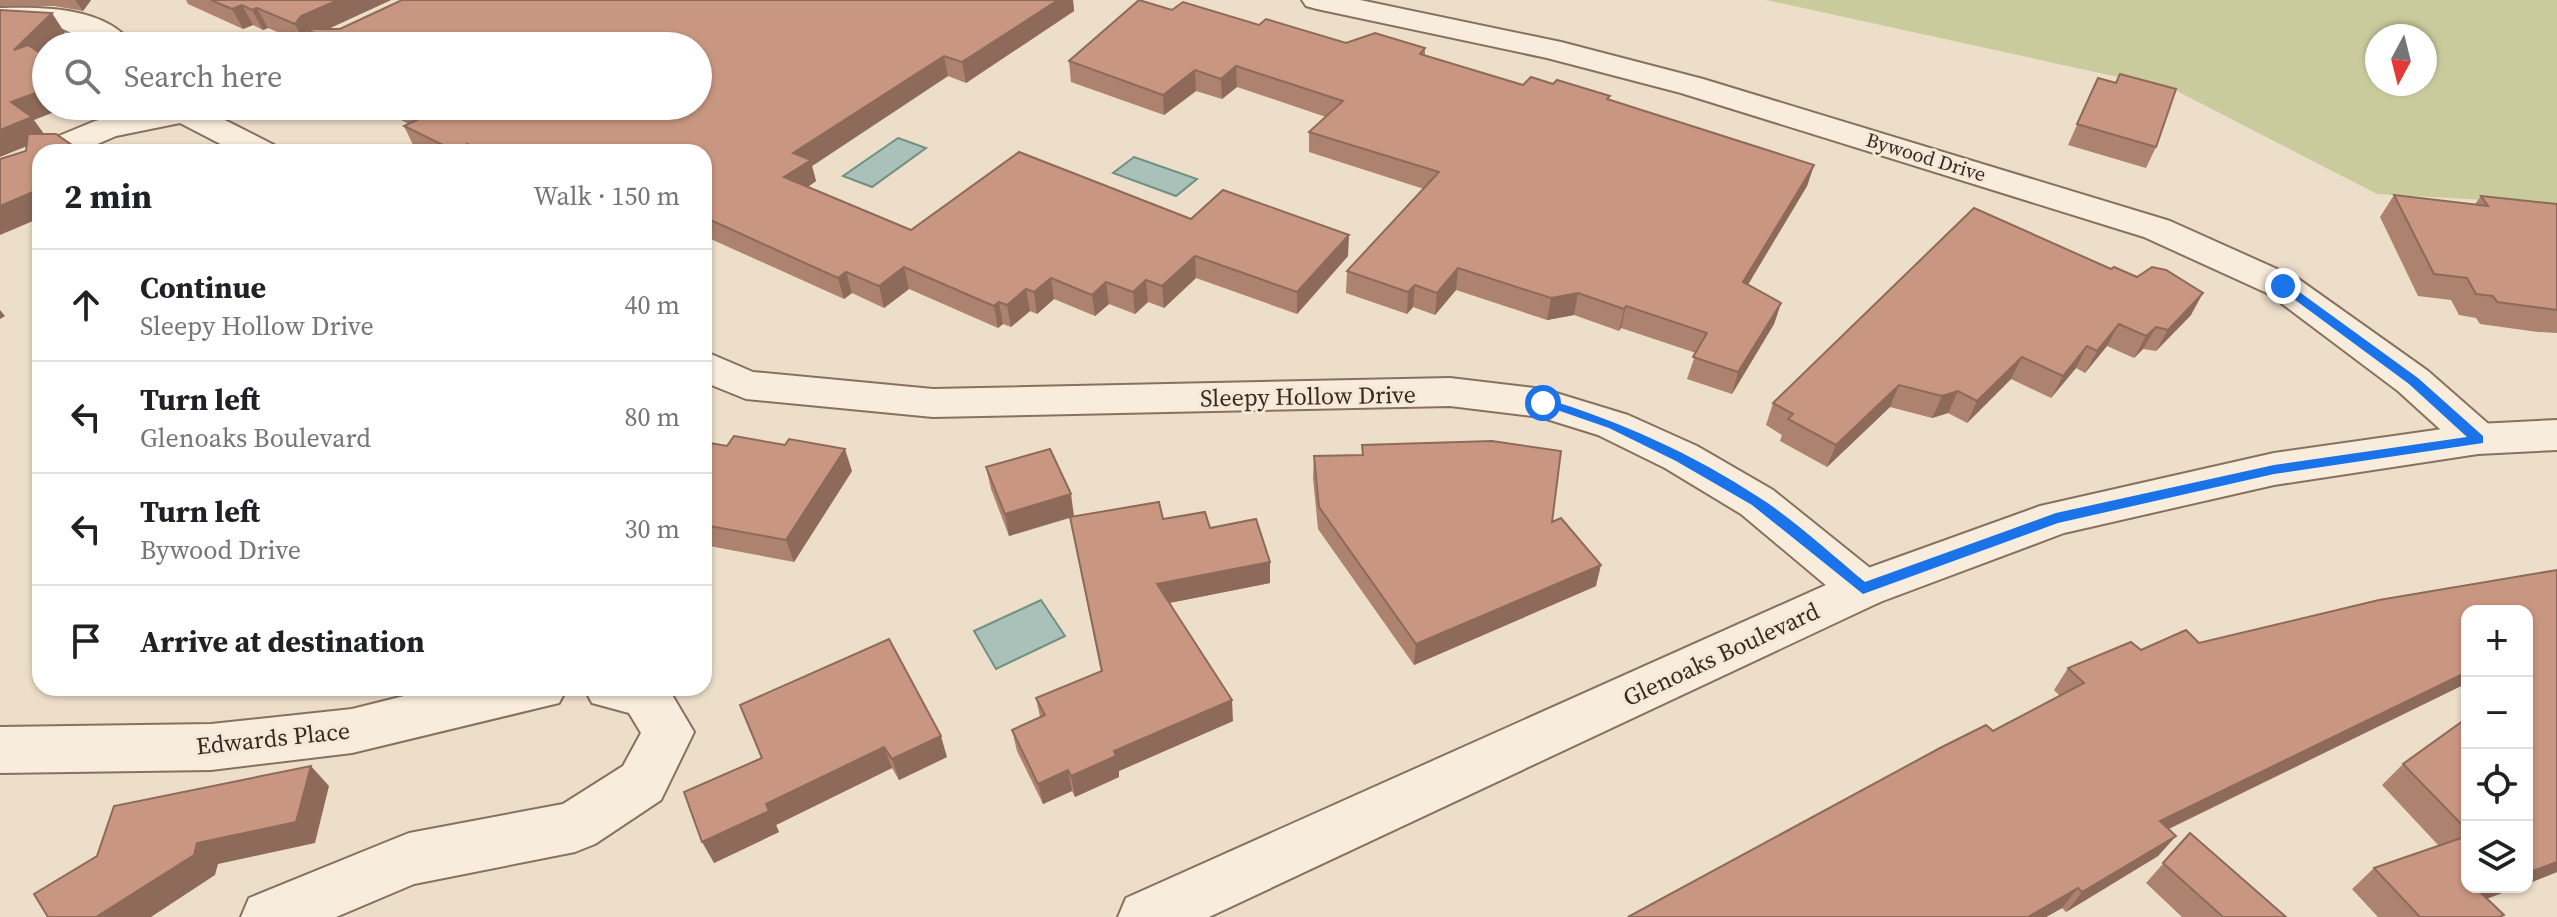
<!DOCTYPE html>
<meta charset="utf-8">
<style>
:root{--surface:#fff;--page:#f6f6f6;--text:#202124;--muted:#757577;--line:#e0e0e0}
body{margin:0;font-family:"Source Serif 4",serif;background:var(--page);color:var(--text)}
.controls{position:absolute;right:24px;bottom:24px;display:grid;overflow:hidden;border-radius:16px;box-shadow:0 2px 6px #0004}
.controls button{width:72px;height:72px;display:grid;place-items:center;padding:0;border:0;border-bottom:2px solid var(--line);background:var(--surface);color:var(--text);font:40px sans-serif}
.compass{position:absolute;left:2365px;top:24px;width:72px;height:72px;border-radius:50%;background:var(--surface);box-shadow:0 2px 6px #0004;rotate:187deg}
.stop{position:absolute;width:24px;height:24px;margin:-18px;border:6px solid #1a73e8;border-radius:50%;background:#fff}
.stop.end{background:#1a73e8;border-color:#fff;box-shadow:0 2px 8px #0008}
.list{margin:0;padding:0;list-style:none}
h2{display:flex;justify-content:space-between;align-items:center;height:104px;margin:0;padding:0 32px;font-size:34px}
h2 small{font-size:26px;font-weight:400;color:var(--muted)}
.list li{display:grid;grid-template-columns:52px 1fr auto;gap:24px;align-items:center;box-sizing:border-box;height:112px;padding:0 32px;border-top:2px solid var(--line)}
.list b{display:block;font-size:30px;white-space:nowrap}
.list p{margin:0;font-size:26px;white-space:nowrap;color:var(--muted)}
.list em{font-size:26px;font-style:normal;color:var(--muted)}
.icon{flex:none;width:44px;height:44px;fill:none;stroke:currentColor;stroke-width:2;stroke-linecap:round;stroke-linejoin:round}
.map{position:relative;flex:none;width:2557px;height:917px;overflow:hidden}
.search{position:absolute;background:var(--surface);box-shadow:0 2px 6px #0004;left:32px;top:32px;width:680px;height:88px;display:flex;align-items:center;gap:20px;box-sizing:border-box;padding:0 28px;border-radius:44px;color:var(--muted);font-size:30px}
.panel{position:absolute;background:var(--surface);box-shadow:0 2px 6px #0004;left:32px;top:144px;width:680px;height:552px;border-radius:24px}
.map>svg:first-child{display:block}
</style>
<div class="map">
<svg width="2557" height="917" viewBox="0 0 2557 917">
<rect width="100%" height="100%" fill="#eddec9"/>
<path fill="#cacb9d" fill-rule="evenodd" d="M 1766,0 L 2557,0 L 2557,204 L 2377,194 L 2173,89 ZM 2377,36 L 2425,36 L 2425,84 L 2377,84 Z"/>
<g fill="#a9c1b8" stroke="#709084" stroke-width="2">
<polygon points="898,138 926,148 872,187 843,176"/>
<polygon points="1134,157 1197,179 1176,196 1113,173"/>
<polygon points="1041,600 1065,636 996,669 974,631"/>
</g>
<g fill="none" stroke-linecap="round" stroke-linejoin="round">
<g stroke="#88705e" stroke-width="4">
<g id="minor">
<polygon points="1302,0 1360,0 1561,42 1703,79 2170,221 2297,278 2428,371 2493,428 2500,439 2493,450 2478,454 2463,450 2398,391 2269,294 2144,237 1681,93 1547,58 1317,9 1306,6"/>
<path d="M 0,8 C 42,7 106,6 134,46 L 98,46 L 63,29 L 0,26 Z"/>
<polygon points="155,106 213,106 209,112 274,145 279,152 236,152 180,123 116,136 79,152 40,152 40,160 32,152 37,145 95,121"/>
<polygon points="704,351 753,372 933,389 1450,378 1543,389 1628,415 1697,446 1773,490 1880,576 1887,589 1880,602 1863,608 1846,602 1741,514 1665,468 1598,435 1540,417 1450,406 933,417 746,399 704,382"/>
<polygon points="436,688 567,688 559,703 352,753 211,770 0,773 0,727 211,724 352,709"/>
<polygon points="584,688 668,688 694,732 661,800 595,844 575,852 414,884 336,917 241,917 249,898 389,841 409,833 563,804 623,766 641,733 629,713 592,703"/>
</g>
</g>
<g stroke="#88705e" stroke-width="4">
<polygon id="tertiary" points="2557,420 2557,450 2478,454 2274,485 2064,533 1880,602 1209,917 1118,917 1126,898 1846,576 2040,506 2274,453 2478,424"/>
</g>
<use href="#minor" fill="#f8ecdc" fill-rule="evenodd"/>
<use href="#tertiary" fill="#f8ecdc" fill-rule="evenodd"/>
</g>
<g fill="#ad826f">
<polygon points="0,0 91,0 83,11 54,6 0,6"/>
<polygon points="186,0 391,0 328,29 340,29 402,0 1073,0 1074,11 966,83 948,76 812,166 816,181 808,187 911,230 1191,219 1348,256 1297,314 1196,278 1164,308 1148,302 1135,314 1109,304 1095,316 1054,299 1037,314 1030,311 1011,327 1003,324 998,328 909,289 884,308 852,293 844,299 704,236 704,152 424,152 414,147 404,126 409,124 373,106 698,106 698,46 314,46 310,38 306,44 268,28 263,30 253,25 243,29 188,4"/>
<polygon points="1172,10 1259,25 1346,43 1425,48 1425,55 1523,85 1610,100 1814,165 1807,186 1748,285 1781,303 1774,324 1732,394 1687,379 1696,353 1621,328 1619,331 1574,315 1547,320 1456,290 1435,315 1413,307 1407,314 1346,293 1347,271 1424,189 1309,152 1309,132 1326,117 1237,87 1222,99 1196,91 1164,115 1071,82 1069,61"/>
<polygon points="2098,78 2156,147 2146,168 2068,145"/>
<polygon points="2394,195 2475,204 2481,196 2557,204 2557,333 2538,332 2480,324 2476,318 2459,315 2451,300 2418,296 2380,217"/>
<polygon points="2111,269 2191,315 2156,351 2143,349 2134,358 2107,346 2085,373 2076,368 2051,398 2011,379 1967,423 1948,413 1932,418 1890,407 1827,467 1780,441 1782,435 1766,425 1773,403"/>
<polygon points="704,442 852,471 794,562 704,545"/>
<polygon points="1362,445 1552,522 1596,586 1414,665 1318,529 1313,478 1314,456 1362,455"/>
<polygon points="986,467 1074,516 1163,519 1210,528 1270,562 1270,583 1169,603 1233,721 1119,771 1119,777 1075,797 1072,791 1043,804 1017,751 1012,730 1040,717 1036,698 1101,672 1070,518 1009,536 991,489"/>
<polygon points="2557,570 2557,872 2527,884 2527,611 2467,611 2467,696 2461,686 2169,829 2176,836 2158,856 2066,912 2062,908 2046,917 1628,917 2060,696 2054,690 2068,668 2141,650 2199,643"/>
<polygon points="740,705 947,757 899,780 892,768 776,825 779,832 714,863 762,758"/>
<polygon points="2467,718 2467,887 2487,899 2504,915 2501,917 2378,917 2352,889 2374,868 2439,846 2382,785 2403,764"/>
<polygon points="2190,833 2286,917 2182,917 2146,883"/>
</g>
<g fill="#8d6a5a">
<polygon points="75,0 91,0 83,11"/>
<polygon points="338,0 391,0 317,34 305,29 310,38 306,44 295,24 301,16"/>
<polygon points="1058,0 1073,0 1074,11 966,83 962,62"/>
<polygon points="242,5 253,25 243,29 232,9"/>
<polygon points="257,8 268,28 263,30 252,10"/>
<polygon points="52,13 65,33 53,46 46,46 46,53 29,71 14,50"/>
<polygon points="944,56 948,76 812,166 816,181 791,198 784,177 793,153"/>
<polygon points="1236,66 1237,87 1222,99 1221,79"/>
<polygon points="1195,70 1196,91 1164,115 1163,95"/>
<polygon points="46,89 46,106 70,106 34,120 47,138 0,157 0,130 11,102"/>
<polygon points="467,144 470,152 456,152 455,151"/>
<polygon points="1814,165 1807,186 1736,304 1743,282"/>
<polygon points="40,189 40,218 0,235 0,206"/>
<polygon points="1349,235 1348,256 1297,314 1297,292"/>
<polygon points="1195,256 1196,278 1164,308 1162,286"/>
<polygon points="904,267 909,289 884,308 879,286"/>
<polygon points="1458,268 1456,290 1435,315 1437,293"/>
<polygon points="846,272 852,293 844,299 838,278"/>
<polygon points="1051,278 1054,299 1037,314 1034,292"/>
<polygon points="1146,280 1148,302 1135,314 1133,292"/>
<polygon points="1106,282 1109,304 1095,316 1092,295"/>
<polygon points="1415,285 1413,307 1407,314 1408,292"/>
<polygon points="1026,289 1030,311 1011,327 1007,305"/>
<polygon points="1578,293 1574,315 1547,320 1551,298"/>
<polygon points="2203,293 2191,315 2156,351 2168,330"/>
<polygon points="999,302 1003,324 998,328 994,306"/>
<polygon points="1781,303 1774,324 1732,394 1738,372"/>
<polygon points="1626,306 1621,328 1619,331 1624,309"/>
<polygon points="0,310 5,316 0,319"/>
<polygon points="2119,324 2107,346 2085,373 2097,351"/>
<polygon points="2156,327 2143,349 2134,358 2146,336"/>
<polygon points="2087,346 2076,368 2051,398 2063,376"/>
<polygon points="2022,357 2011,379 1967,423 1977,401"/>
<polygon points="1899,385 1890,407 1827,467 1836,445"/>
<polygon points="1958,391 1948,413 1932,418 1942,396"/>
<polygon points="845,449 852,471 794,562 786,540"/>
<polygon points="1071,494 1074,516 1009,536 1005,514"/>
<polygon points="1270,562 1270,583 1159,605 1157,584"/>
<polygon points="1601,565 1596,586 1414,665 1416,644"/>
<polygon points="2467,672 2467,680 2461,686 2143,841 2160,821"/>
<polygon points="1232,700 1233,721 1119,771 1119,777 1075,797 1071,776 1114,751"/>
<polygon points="941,736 947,757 899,780 892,759"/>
<polygon points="884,747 892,768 776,825 779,832 714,863 702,842 766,804"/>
<polygon points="311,766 329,786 315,843 218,864 215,875 151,917 96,917 197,843"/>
<polygon points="1068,770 1072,791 1043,804 1038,784"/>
<polygon points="2176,836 2158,856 2066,912 2082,892"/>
<polygon points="2557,862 2557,872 2527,884 2527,873"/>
<polygon points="2489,887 2518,887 2455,911 2479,891"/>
<polygon points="2078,888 2062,908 2046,917 2028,917"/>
</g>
<g fill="#c99781" stroke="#8d6a5a" stroke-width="2">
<polygon points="211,0 338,0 301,16 295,24 257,8 252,10 242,5 232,9"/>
<polygon points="402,0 1058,0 962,62 944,56 793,153 811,160 784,177 911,230 1019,152 1191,219 1223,190 1349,235 1297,292 1195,256 1162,286 1146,280 1133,292 1106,282 1092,295 1051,278 1034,292 1026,289 1007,305 999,302 994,306 904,267 879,286 846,272 838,278 704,217 704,152 483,152 467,144 455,151 404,126 425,116 405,106 698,106 698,46 345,46 305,29 340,29"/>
<polygon points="1139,0 1172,10 1183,2 1259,25 1266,19 1346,43 1375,33 1425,48 1420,54 1523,85 1531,77 1553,84 1557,80 1610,96 1607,99 1814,165 1743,282 1781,303 1738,372 1693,357 1707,333 1626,306 1624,309 1578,293 1551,298 1458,268 1437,293 1415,285 1408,292 1347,271 1439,172 1309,132 1343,101 1236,66 1221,79 1195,70 1163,95 1069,61"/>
<polygon points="0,10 52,13 14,50 28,45 46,57 46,89 11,102 32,117 0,130"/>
<polygon points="2120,74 2176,89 2156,147 2077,124 2098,78 2116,83"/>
<polygon points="28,134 56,134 82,152 40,152 40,189 0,206 0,159 26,151"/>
<polygon points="2394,195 2488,206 2481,196 2557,204 2557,310 2497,302 2493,296 2476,294 2467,278 2434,274"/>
<polygon points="1974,208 2111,269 2114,267 2137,277 2152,267 2166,270 2203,293 2168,330 2156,327 2146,336 2119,324 2097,351 2087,346 2063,376 2022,357 1977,401 1958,391 1942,396 1899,385 1836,445 1788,419 1793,414 1773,403"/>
<polygon points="734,436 785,445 789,439 845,449 786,540 704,525 704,442 727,446"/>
<polygon points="1492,441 1561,451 1552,522 1561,518 1601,565 1416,644 1319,507 1314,456 1363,455 1362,445"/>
<polygon points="1050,449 1071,494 1005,514 986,467"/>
<polygon points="1159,502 1163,519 1205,512 1210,528 1256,519 1270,562 1157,584 1232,700 1114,751 1116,756 1071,776 1068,770 1038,784 1012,730 1045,715 1036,698 1102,671 1070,517"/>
<polygon points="2557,570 2557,862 2527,873 2527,611 2467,611 2467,672 2160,821 2176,836 2082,892 2078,888 2028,917 1628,917 1940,748 1986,725 1993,731 2084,683 2068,668 2131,642 2141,650 2186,630 2199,643 2379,600"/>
<polygon points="889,639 941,736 892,759 884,747 766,804 769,811 702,842 684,792 762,758 740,705"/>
<polygon points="2467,718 2467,830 2403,764"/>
<polygon points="311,766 296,822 197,843 194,855 96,917 48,917 34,894 97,856 114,806"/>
<polygon points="2190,833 2286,917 2223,917 2163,863"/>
<polygon points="2467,836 2467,887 2489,887 2479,891 2504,915 2499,917 2420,917 2374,868"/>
</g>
<path fill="#1a73e8" d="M 2279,283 L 2287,283 L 2418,378 L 2483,436 L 2483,443 L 2274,474 L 2058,523 L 1863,594 L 1752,505 L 1676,461 L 1609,428 L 1537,403 L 1543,398 C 1620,421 1693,454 1760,498 C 1797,522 1831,554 1865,582 L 2056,513 L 2274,465 L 2467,437 L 2409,384 L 2279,288 Z"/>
<g text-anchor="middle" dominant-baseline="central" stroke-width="6" stroke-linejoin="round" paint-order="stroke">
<g font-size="20" fill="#392a21" stroke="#f4e9d8">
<text transform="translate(1926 157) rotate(17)">Bywood Drive</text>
</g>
<g font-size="24" fill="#392a21" stroke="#f4e9d8">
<text transform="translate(1308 396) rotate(-1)">Sleepy Hollow Drive</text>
<text transform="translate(1721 654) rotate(-25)">Glenoaks Boulevard</text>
<text transform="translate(273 738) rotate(-6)">Edwards Place</text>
</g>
</g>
</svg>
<div class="controls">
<button>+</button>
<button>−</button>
<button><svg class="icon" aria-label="locate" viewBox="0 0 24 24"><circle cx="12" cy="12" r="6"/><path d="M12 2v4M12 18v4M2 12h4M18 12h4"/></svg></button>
<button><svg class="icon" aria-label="layers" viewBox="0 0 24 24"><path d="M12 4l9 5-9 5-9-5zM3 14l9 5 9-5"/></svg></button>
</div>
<svg class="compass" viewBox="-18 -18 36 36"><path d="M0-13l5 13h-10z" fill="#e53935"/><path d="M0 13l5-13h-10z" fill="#757577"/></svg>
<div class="stop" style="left:1543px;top:403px"></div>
<div class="stop end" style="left:2283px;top:286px"></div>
<div class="search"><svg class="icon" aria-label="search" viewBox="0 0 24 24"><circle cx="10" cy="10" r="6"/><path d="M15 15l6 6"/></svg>Search here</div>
<section class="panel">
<h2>2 min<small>Walk · 150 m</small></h2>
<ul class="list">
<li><svg class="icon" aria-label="ahead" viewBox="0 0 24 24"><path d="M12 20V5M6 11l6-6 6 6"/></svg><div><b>Continue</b><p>Sleepy Hollow Drive</p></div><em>40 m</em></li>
<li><svg class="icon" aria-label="left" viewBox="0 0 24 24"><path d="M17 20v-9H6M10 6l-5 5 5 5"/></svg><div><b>Turn left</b><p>Glenoaks Boulevard</p></div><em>80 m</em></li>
<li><svg class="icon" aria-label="left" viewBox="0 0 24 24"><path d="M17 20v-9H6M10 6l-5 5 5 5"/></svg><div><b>Turn left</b><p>Bywood Drive</p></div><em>30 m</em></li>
<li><svg class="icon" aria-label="arrive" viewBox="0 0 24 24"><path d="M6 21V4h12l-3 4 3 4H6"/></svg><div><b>Arrive at destination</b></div></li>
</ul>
</section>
</div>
